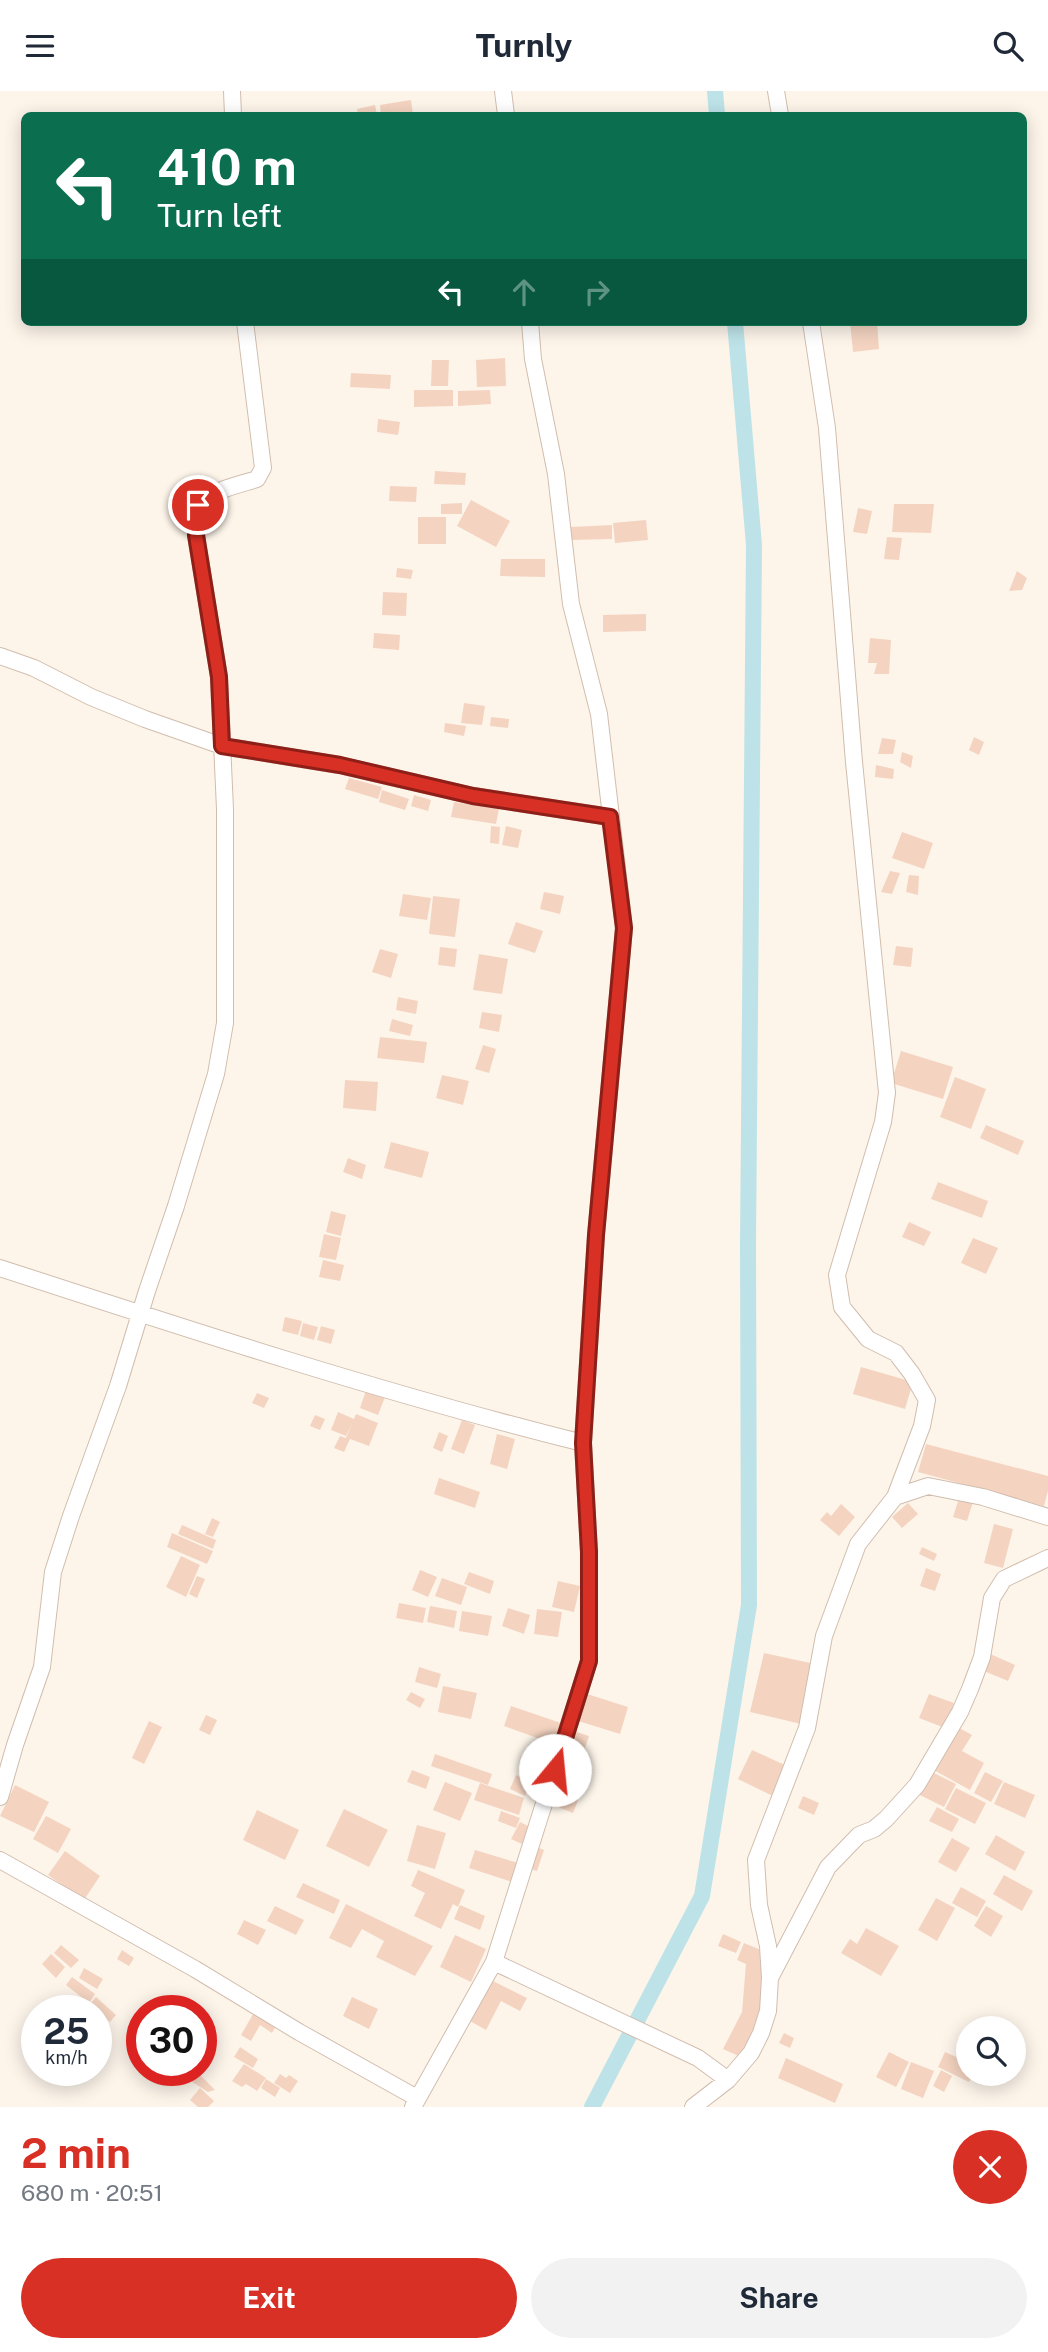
<!DOCTYPE html>
<html lang="en">
<head>
<meta charset="utf-8">
<style>
  :root { --surface:#fff; --page:#f2f2f3; --text:#1f2937; --muted:#747a83; --accent:#d93025 }
  body { margin:0; font-family:"Public Sans",sans-serif; background:var(--page); color:var(--text); height:100vh; display:flex; flex-direction:column; font-size:26px; white-space:nowrap }
  * { box-sizing:border-box; margin:0 }
  p { font-size:23px; color:var(--muted) }
  .icon { flex:none; width:38px; height:38px; fill:none; stroke:currentColor; stroke-width:2; stroke-linecap:round; stroke-linejoin:round }
  .map { position:relative; height:2016px; overflow:hidden }
  .drawer { display:flex; flex-direction:column; background:var(--surface); flex:1 }
  .drawer>* { flex:none }
  .top-card { position:absolute; left:21px; top:21px; width:1006px; height:214px; border-radius:10px; box-shadow:0 4px 18px #0003; background:#0b6e4f; color:#fff; overflow:hidden }
  .buttons { position:absolute; left:956px; top:1925px; display:grid; gap:14px }
  .buttons a { display:grid; place-items:center; width:70px; height:70px; border-radius:50%; background:var(--surface); box-shadow:0 4px 18px #0003; font-size:35px }
  .speed { position:absolute; left:21px; top:1904px; display:flex; gap:14px; font-size:35px; font-weight:700; text-align:center }
  .speed>* { display:grid; place-content:center; width:91px; height:91px; border-radius:50%; background:var(--surface); box-shadow:0 4px 18px #0003; line-height:1 }
  .speed small { font-size:18px; font-weight:400 }
  .speed .limit { border:10px solid #d22; background:#fff; color:#111 }
  .pin { position:absolute; display:grid; place-items:center; width:60px; height:60px; color:#fff; margin:-30px; border:4px solid #fff; border-radius:50%; box-shadow:0 2px 7px #0007 }
  .me { position:absolute; width:77px; margin:-38px; rotate:17deg; stroke-linejoin:round; filter:drop-shadow(0 0 5px #0008) }
  .turn { display:flex; align-items:center; gap:24px; height:147px; padding:0 21px; font-size:32px }
  .turn .icon { width:91px; height:91px; stroke-width:2.5 }
  .turn b { display:block; font-size:49px; line-height:60px }
  .lanes { display:flex; align-items:center; height:66px; padding:0 21px; background:#0003; justify-content:center; gap:35px; direction:ltr }
  .lanes .off { opacity:.35 }
  .round { display:grid; place-items:center; flex:none; width:74px; height:74px; border-radius:37px; background:var(--page) }
  .headline { display:flex; align-items:center; justify-content:space-between; height:119px; padding:0 21px }
  h1 { font-size:42px; font-weight:700; line-height:52px; color:var(--accent) }
  .button { display:flex; gap:14px; margin-top:auto; padding:14px 21px }
  .button a { flex:1; height:80px; border-radius:42px; background:var(--accent); color:#fff; font-size:28px; font-weight:700; line-height:80px; text-align:center }
  .button a+a { background:var(--page); color:var(--text) }
  header { display:flex; justify-content:space-between; align-items:center; height:91px; padding:0 21px; background:var(--surface); font-size:32px; font-weight:700 }
  .map>svg:first-child { display:block }
</style>
</head>
<body>
<header><svg class="icon" aria-label="menu" viewBox="0 0 24 24"><path d="M4 6h16M4 12h16M4 18h16"/></svg>Turnly<svg class="icon" aria-label="search" viewBox="0 0 24 24"><circle cx="10" cy="10" r="6"/><path d="M15 15l6 6"/></svg></header>
<div class="map">
<svg width="1048" height="2016" viewBox="0 0 1048 2016">
  <rect width="100%" height="100%" fill="#fdf5ea"/>
  <g fill="none" stroke-linecap="round" stroke-linejoin="round">
    <path stroke="#bde3e8" stroke-width="16" d="M715,0L717,24
      M592,2016L702,1805L749,1514L748,1151L754,454L735,231"/>
  </g>
  <path fill="#f4d4c1" d="M411,9L413,24H381L380,14Z
    M375,14L377,24H358L357,18Z
    M850,231H877L879,258L853,261Z
    M505,267L506,295L477,296L476,269Z
    M432,269H449L448,295H431Z
    M351,282L391,284L390,298L350,296Z
    M414,299H453V315L414,316Z
    M490,299L491,313L458,315V300Z
    M378,328L400,331L398,344L377,341Z
    M435,380L466,382L465,394L434,393Z
    M390,395L417,396L416,411L389,410Z
    M471,409L510,430L496,456L457,435Z
    M462,412V423H441V413Z
    M894,413H934L931,442L892,441Z
    M858,417L872,420L867,443L853,441Z
    M418,426H446V453H418Z
    M646,429L648,449L615,452L613,432Z
    M612,434V448L571,449L570,436Z
    M887,446L902,447L899,469L884,468Z
    M501,468H545V486L500,485Z
    M397,477L413,479L411,488L396,486Z
    M1017,480L1027,487L1022,499L1009,500Z
    M383,501L407,502L406,525L382,524Z
    M646,523V540L603,541V524Z
    M374,542L400,544L399,559L373,557Z
    M870,547L891,549L889,583H874L877,572H868Z
    M464,612L485,615L482,634L461,632Z
    M491,626L509,628L508,637L490,635Z
    M445,632L466,635L464,645L444,641Z
    M974,646L984,651L979,664L969,659Z
    M882,647L896,649L893,663H878Z
    M902,661L913,665L911,677L900,671Z
    M876,674L894,678L893,688L875,686Z
    M349,687L382,696L378,708L345,698Z
    M382,699L409,708L405,719L379,711Z
    M414,704L431,709L428,720L411,715Z
    M454,711L499,718L496,733L451,726Z
    M491,735L500,736L499,753L490,752Z
    M506,735L522,739L518,757L502,754Z
    M902,741L933,752L924,778L892,767Z
    M890,780L900,782L892,803L881,801Z
    M909,784L919,785L918,804L906,801Z
    M544,801L564,805L560,823L540,818Z
    M403,803L431,807L427,829L399,825Z
    M433,805L460,808L455,846L429,843Z
    M516,831L543,840L535,862L508,853Z
    M896,855L913,857L911,876L893,874Z
    M440,856L457,858L455,876L438,874Z
    M380,858L398,863L391,887L372,881Z
    M479,863L508,868L502,903L473,899Z
    M398,906L418,910L416,923L396,919Z
    M482,921L502,924L499,941L479,937Z
    M392,928L413,934L410,945L389,940Z
    M380,946L427,951L424,972L377,967Z
    M483,954L496,958L489,982L475,978Z
    M901,960L953,976L943,1008L891,992Z
    M442,984L469,990L463,1014L436,1007Z
    M955,986L986,998L971,1038L940,1026Z
    M345,989L378,991L376,1020L343,1017Z
    M986,1034L1024,1050L1018,1064L980,1047Z
    M391,1051L429,1061L422,1087L384,1077Z
    M348,1067L366,1074L362,1088L343,1081Z
    M938,1091L988,1110L982,1127L931,1108Z
    M331,1120L346,1124L341,1145L326,1141Z
    M909,1131L931,1141L924,1155L902,1146Z
    M324,1143L341,1147L336,1169L319,1166Z
    M973,1147L998,1157L986,1183L961,1172Z
    M323,1169L344,1174L340,1190L319,1186Z
    M285,1226L302,1230L298,1244L282,1240Z
    M303,1232L318,1236L314,1249L300,1245Z
    M321,1235L335,1239L331,1253L317,1249Z
    M861,1276L913,1291L905,1318L853,1303Z
    M368,1294L387,1301L378,1324L360,1317Z
    M257,1302L269,1307L264,1317L252,1312Z
    M338,1321L354,1328L356,1323L378,1332L369,1355L350,1348L344,1361L334,1357L340,1345L346,1347L352,1333L346,1345L331,1339Z
    M315,1324L325,1328L320,1339L310,1335Z
    M462,1329L475,1334L464,1363L451,1358Z
    M439,1341L448,1345L442,1361L433,1357Z
    M497,1343L515,1348L507,1378L490,1373Z
    M926,1353L1048,1385V1400L1044,1415L918,1381Z
    M439,1387L480,1401L475,1417L434,1403Z
    M959,1407L973,1411L967,1430L953,1426Z
    M908,1412L918,1423L902,1437L892,1426Z
    M841,1413L855,1426L839,1445L820,1429L827,1421L831,1425Z
    M212,1427L220,1431L213,1446L205,1443Z
    M994,1433L1013,1438L1003,1477L984,1472Z
    M182,1434L216,1449L213,1458L178,1443Z
    M172,1442L213,1460L207,1473L167,1456Z
    M922,1456L937,1463L934,1470L919,1463Z
    M181,1465L200,1474L186,1506L166,1496Z
    M926,1477L941,1483L935,1500L920,1495Z
    M420,1479L437,1486L428,1506L412,1499Z
    M469,1481L494,1490L490,1503L464,1493Z
    M197,1485L205,1488L197,1507L189,1503Z
    M442,1487L467,1496L461,1514L435,1505Z
    M558,1490L580,1495L574,1521L552,1516Z
    M399,1512L426,1517L423,1532L396,1527Z
    M430,1515L457,1520L454,1537L427,1531Z
    M508,1517L530,1524L524,1543L502,1535Z
    M537,1518L562,1521L558,1546L534,1543Z
    M462,1520L492,1525L488,1545L459,1540Z
    M986,1561L1015,1574L1008,1590L979,1578Z
    M764,1562L815,1573L801,1633L750,1621Z
    M419,1576L441,1583L437,1597L415,1591Z
    M443,1595L477,1602L471,1628L438,1621Z
    M411,1601L425,1608L420,1617L406,1609Z
    M584,1602L628,1616L620,1643L575,1629Z
    M929,1603L954,1612L945,1637L919,1627Z
    M511,1615L561,1632L554,1653L504,1635Z
    M206,1624L217,1629L210,1644L199,1639Z
    M149,1630L162,1636L144,1673L132,1667Z
    M954,1634L972,1644L962,1660L984,1672L970,1699L930,1677Z
    M571,1639L589,1645L582,1666L564,1660Z
    M752,1659L787,1675L773,1705L738,1688Z
    M435,1663L492,1683L488,1694L431,1675Z
    M412,1679L430,1686L426,1698L407,1691Z
    M928,1679L956,1693L944,1716L916,1702Z
    M985,1681L1003,1690L991,1711L974,1702Z
    M516,1684L531,1691L525,1705L510,1698Z
    M445,1691L472,1702L460,1730L433,1719Z
    M1004,1691L1035,1704L1025,1727L994,1713Z
    M480,1692L524,1707L519,1724L474,1709Z
    M15,1694L49,1711L34,1741L0,1725Z
    M956,1697L986,1712L975,1733L945,1718Z
    M565,1698L580,1704L573,1722L558,1716Z
    M803,1705L819,1712L814,1724L798,1717Z
    M937,1716L959,1728L952,1741L929,1730Z
    M344,1718L388,1739L369,1776L326,1755Z
    M257,1719L299,1739L285,1769L243,1749Z
    M501,1720L520,1727L516,1737L498,1730Z
    M46,1725L71,1738L58,1762L33,1748Z
    M520,1731L530,1736L522,1753L511,1748Z
    M417,1734L446,1742L435,1778L407,1770Z
    M996,1744L1025,1761L1015,1780L985,1763Z
    M952,1747L970,1757L956,1781L938,1771Z
    M534,1755L544,1759L537,1780L527,1777Z
    M475,1759L518,1772L512,1791L469,1777Z
    M65,1760L100,1785L84,1809L48,1784Z
    M418,1779L465,1799L458,1816L453,1813L441,1838L414,1825L425,1802L411,1795Z
    M1004,1784L1033,1800L1022,1820L993,1803Z
    M303,1792L340,1809L334,1823L296,1806Z
    M961,1796L986,1810L977,1826L952,1812Z
    M936,1807L955,1817L937,1850L918,1839Z
    M346,1813L433,1855L415,1885L376,1866L384,1850L362,1838L351,1857L329,1847Z
    M460,1814L485,1825L480,1839L454,1828Z
    M275,1815L304,1829L296,1844L267,1830Z
    M986,1815L1003,1825L991,1846L974,1835Z
    M244,1829L266,1839L258,1854L237,1843Z
    M866,1837L899,1855L881,1885L841,1862L850,1848L857,1853Z
    M723,1843L741,1851L736,1862L718,1855Z
    M455,1844L486,1858L471,1891L440,1876Z
    M744,1852L766,1861L762,1930L743,1967L723,1958L742,1921L746,1873L737,1869Z
    M61,1854L79,1869L71,1877L54,1862Z
    M122,1859L134,1867L129,1875L117,1868Z
    M51,1863L65,1876L56,1887L42,1873Z
    M84,1877L103,1888L97,1898L79,1887Z
    M72,1886L95,1903L89,1912L66,1894Z
    M491,1889L527,1907L520,1920L501,1910L486,1939L470,1930Z
    M96,1906L116,1924L110,1931L90,1913Z
    M352,1906L378,1918L369,1938L343,1925Z
    M256,1918L276,1935L272,1942L260,1934L251,1950L241,1944Z
    M784,1942L794,1947L790,1957L779,1952Z
    M240,1956L258,1968L253,1977L234,1966Z
    M889,1961L909,1971L896,1996L876,1986Z
    M945,1961L968,1971V1983H973L969,1991L938,1976Z
    M786,1967L843,1993L835,2012L778,1987Z
    M911,1971L934,1980L923,2007L901,1998Z
    M244,1973L266,1987L257,2000L246,1993L242,1996L232,1990Z
    M195,1979L215,1999L208,2001L186,1987Z
    M941,1979L952,1985L944,2001L933,1995Z
    M280,1983L286,1987L289,1984L298,1990L290,2002L274,1992Z
    M266,1988L280,1997L275,2006L261,1997Z
    M200,1997L214,2010L208,2016H198L190,2009Z"/>
  <g fill="none" stroke-linecap="round" stroke-linejoin="round">
    <g stroke="#d1bdae" stroke-width="18">
      <path id="minor" d="M232,0L233,24
        M503,0L506,24
        M776,0L780,24
        M0,565L34,577L91,606L145,628L222,655L339,674L473,705L610,726
        M0,1177C193,1240 386,1303 583,1352
        M895,1406L928,1395L983,1406L1048,1426
        M0,1706L15,1654L42,1576L53,1481L71,1425L118,1295L147,1200L176,1115L216,983L225,932V718L219,586L196,444C196,435 194,425 197,416C203,401 242,393 257,388L263,377L245,231
        M0,1769L195,1878L299,1941L417,2007
        M494,1871L698,1967L728,1989
        M771,1885L828,1776L859,1744L874,1738L886,1728L917,1694L960,1621L970,1598L982,1566L992,1507L1004,1488L1048,1467
        M413,2016L494,1871L589,1570V1461L583,1352L596,1144L624,837L599,623L571,513L556,383L533,268L530,231
        M693,2016L728,1989L751,1962L761,1942L768,1920L770,1887L768,1855L759,1814L756,1769L807,1637L824,1545L858,1453L895,1406L922,1335L927,1309L912,1283L896,1262L868,1248L842,1216L837,1184L883,1031L887,1002L854,671L827,337L811,231"/>
    </g>
    <use href="#minor" stroke="#fff" stroke-width="16"/>
  </g>
  <g fill="none" stroke-linecap="round" stroke-linejoin="round">
    <g stroke="#8d1f18" stroke-width="18">
      <path id="route" d="M198,414L196,444L219,586L222,655L340,674L473,705L610,726L624,837L596,1144L583,1352L589,1461V1570L555,1679"/>
    </g>
    <use href="#route" stroke="#d93025" stroke-width="12"/>
  </g>
</svg>
<div class="buttons">
<a><svg class="icon" aria-label="search" viewBox="0 0 24 24"><circle cx="10" cy="10" r="6"/><path d="M15 15l6 6"/></svg></a>
</div>
<div class="speed"><div>25<small>km/h</small></div><div class="limit">30</div></div>
<div class="pin" style="left:198px;top:414px;background:#d93025"><svg class="icon" aria-label="arrive" viewBox="0 0 24 24"><path d="M6 21V4h12l-3 4 3 4H6"/></svg></div>
<svg class="me" style="left:555px;top:1679px" viewBox="-20 -20 40 40"><circle r="19" fill="#fff"/><path d="M0-13L10 11 0 6-10 11z" fill="#d93025"/></svg>
<div class="top-card">
<div class="turn"><svg class="icon" aria-label="left" viewBox="0 0 24 24"><path d="M17 20v-9H6M10 6l-5 5 5 5"/></svg><div><b>410 m</b>Turn left</div></div>
<div class="lanes"><svg class="icon" aria-label="left" viewBox="0 0 24 24"><path d="M17 20v-9H6M10 6l-5 5 5 5"/></svg><svg class="icon off" aria-label="ahead" viewBox="0 0 24 24"><path d="M12 20V5M6 11l6-6 6 6"/></svg><svg class="icon off" aria-label="right" viewBox="0 0 24 24"><path d="M7 20v-9h11M14 6l5 5-5 5"/></svg></div>
</div>
</div>
<section class="drawer">
<div class="headline"><div><h1>2 min</h1><p>680 m · 20:51</p></div><a class="round" style="background:#d93025;color:#fff"><svg class="icon" aria-label="close" viewBox="0 0 24 24"><path d="M6 6l12 12M18 6L6 18"/></svg></a></div>
<div class="button"><a>Exit</a><a>Share</a></div>
</section>
</body>
</html>
